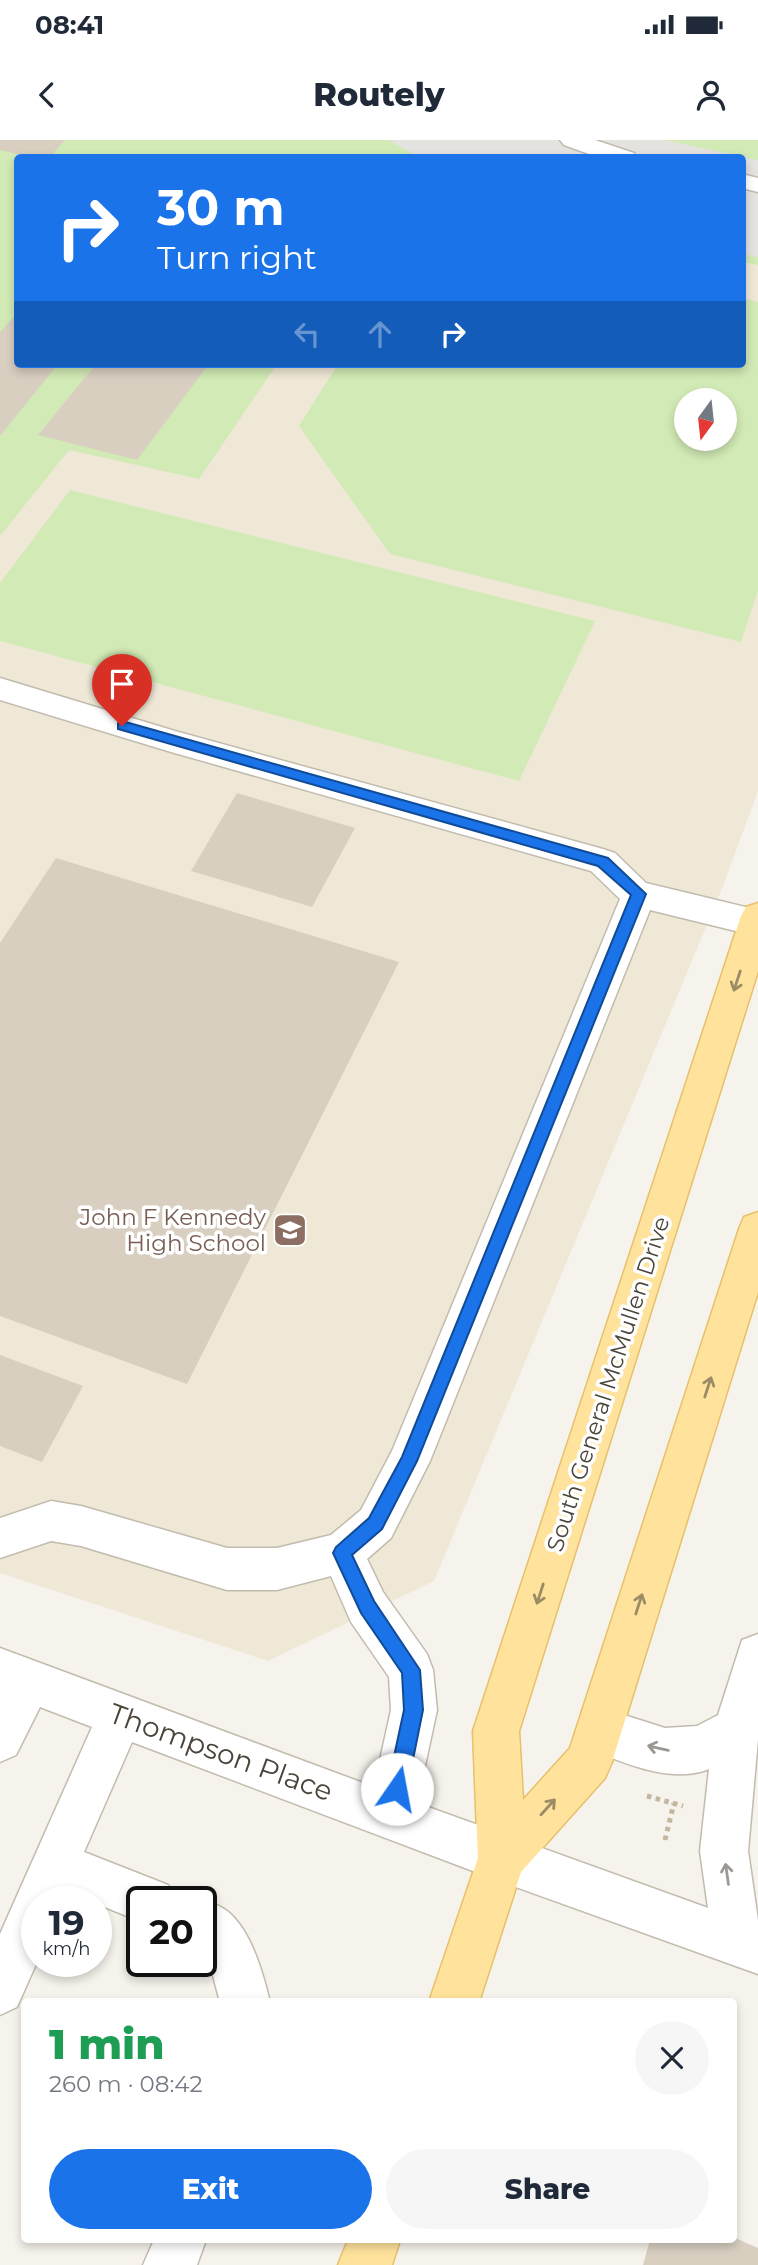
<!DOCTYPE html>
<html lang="en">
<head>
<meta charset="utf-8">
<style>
  :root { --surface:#fff; --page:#f6f6f7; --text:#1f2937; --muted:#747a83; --accent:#1a73e8 }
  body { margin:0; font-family:Montserrat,sans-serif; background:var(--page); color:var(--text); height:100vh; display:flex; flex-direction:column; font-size:26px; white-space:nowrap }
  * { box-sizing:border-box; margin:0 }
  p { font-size:23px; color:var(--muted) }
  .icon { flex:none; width:38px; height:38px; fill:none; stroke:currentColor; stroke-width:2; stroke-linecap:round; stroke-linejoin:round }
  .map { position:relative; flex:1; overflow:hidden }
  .details { position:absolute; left:21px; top:1858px; width:716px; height:245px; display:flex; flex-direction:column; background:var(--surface); border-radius:7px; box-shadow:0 4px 10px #0003 }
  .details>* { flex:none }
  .top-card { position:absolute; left:14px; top:14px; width:732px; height:214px; border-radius:7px; box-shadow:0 4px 10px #0003; background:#1a73e8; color:#fff; overflow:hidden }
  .needle { width:46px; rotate:195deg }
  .tools { position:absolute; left:674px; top:248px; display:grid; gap:14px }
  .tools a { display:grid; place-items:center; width:63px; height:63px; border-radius:50%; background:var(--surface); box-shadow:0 4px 10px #0003; font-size:35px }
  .speed { position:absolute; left:21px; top:1746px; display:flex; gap:14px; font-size:35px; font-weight:700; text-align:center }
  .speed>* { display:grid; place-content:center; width:91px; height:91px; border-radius:50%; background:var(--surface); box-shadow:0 4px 10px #0003; line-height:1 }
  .speed small { font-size:18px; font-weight:400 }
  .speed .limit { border:4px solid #111; border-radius:10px; background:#fff; color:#111 }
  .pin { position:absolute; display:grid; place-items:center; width:60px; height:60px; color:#fff; margin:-72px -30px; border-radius:50% 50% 50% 0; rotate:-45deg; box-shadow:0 0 7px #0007 }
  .pin .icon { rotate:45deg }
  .me { position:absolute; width:77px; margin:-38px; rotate:12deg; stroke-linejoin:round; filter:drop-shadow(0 0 5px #0008) }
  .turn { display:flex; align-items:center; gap:24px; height:147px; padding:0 28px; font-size:32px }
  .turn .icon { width:91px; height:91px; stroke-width:2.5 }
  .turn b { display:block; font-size:49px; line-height:60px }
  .lanes { display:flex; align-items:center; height:66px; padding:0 28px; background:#0003; justify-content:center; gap:35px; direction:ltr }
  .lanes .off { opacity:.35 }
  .round { display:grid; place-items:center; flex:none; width:74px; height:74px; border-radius:37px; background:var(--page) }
  .overview { display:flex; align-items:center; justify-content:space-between; height:119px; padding:0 28px }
  h1 { font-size:42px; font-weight:800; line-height:52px; color:#1e9e55 }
  .action { display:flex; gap:14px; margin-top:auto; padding:14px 28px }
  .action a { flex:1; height:80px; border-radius:42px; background:var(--accent); color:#fff; font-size:28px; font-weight:800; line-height:80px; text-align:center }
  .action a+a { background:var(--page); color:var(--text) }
  .status { display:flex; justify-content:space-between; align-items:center; height:49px; padding:0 35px; background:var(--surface); direction:ltr }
  .status svg { height:19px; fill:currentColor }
  header { display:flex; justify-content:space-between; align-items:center; height:91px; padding:0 28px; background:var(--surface); font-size:32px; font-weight:800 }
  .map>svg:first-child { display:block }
</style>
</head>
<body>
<div class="status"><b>08:41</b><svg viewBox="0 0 49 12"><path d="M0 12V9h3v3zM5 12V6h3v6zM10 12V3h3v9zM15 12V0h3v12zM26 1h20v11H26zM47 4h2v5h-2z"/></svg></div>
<header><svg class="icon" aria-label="back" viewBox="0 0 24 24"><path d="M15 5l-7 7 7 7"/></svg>Routely<svg class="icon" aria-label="person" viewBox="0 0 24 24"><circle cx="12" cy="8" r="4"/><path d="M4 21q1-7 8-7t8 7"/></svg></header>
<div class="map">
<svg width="758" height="2125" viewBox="0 0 758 2125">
  <rect width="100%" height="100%" fill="#f6f3ec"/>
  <path fill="#efe8d6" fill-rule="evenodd" d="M0,0L18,18V224H742V122L758,125V651L723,746L434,1441L268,1521L0,1433ZM686,261H724V299H686Z"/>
  <path fill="#d2eab5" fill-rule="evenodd" d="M0,0H758V125L742,122V18H18V224H277L199,339L69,310L0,396Z
    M742,158L758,162V450L741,502L390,414L299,286L338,224H742ZM686,261H724V299H686Z
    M70,350L595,481L519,641L0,501V443Z"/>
  <path fill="#e5e3e0" d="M389,0H664L758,20V117L742,114V18L418,17Z"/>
  <path fill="#d8cfc1" d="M0,0H65L49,18H34L0,10Z
    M18,172V224H58L0,296V192Z
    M96,224H209L137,320L38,295Z
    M237,653L355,688L312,767L191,731Z
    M56,718L399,822L187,1244L0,1176V803Z
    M0,1215L83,1246L42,1322L0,1306Z
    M733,2097L758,2108V2125H643L650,2100H733Z"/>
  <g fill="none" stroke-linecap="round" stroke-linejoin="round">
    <g stroke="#c2bbae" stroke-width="3">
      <path id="minor" d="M560,0H595L634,13L637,18H600L564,5Z
        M742,34L758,38V52L742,48Z
        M0,538L175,591L603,709L615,713L646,743L758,770L756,796L650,770L430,1321L391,1398L367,1419L383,1452L427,1514L433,1530L437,1570L417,1663L708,1768L700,1711L709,1629C670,1645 619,1621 583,1606L576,1590L583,1574L599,1567L665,1588L697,1586L718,1575L742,1500L758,1494V1599L748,1711L758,1780V1834L502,1742L132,1602L84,1712L168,1745L175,1762H142V1782L67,1752L62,1762H37V1822L17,1867L0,1875V1794L92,1587L40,1567L16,1615L0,1622V1508L374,1647L391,1570L389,1537L351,1482L331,1436L277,1450H227L81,1406L51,1401L0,1418V1378L51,1361L81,1366L227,1408H277L331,1395L361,1370L392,1311L620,759L591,731L171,612L0,560Z
        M201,1759C209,1762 219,1765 227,1771C251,1790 263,1833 270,1862H220L212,1832L201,1815V1762H193Z
        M154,2100H206L197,2125H143Z"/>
    </g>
    <g stroke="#e6c16a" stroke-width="3">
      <path id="major" d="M758,763V831L519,1591L523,1660L570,1608L739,1089L744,1077L758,1072V1152L612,1622L605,1638L521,1732L479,1862H429L478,1718L473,1591L741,776L746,767Z
        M348,2100H400L392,2125H338Z"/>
    </g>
    <path stroke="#c4b79f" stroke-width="5" stroke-dasharray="4.5 4.5" stroke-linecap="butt" d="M647,1656L683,1666
      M665,1700L674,1663"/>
    <use href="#minor" fill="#fff" fill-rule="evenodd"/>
    <use href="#major" fill="#ffe39c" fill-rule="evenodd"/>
  </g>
  <defs><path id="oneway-shaft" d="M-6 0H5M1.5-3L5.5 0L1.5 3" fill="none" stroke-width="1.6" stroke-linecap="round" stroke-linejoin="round" transform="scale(1.75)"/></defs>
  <g stroke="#9c8c66">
    <use href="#oneway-shaft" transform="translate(737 841) rotate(108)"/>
    <use href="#oneway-shaft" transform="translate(708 1247) rotate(-72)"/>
    <use href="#oneway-shaft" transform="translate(540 1454) rotate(108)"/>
    <use href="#oneway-shaft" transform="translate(639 1464) rotate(-72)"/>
    <use href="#oneway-shaft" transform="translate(548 1667) rotate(-48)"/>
  </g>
  <g stroke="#9c9892">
    <use href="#oneway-shaft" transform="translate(658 1608) rotate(-167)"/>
    <use href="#oneway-shaft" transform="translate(727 1734) rotate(-98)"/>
  </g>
  <path fill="#1a73e8" stroke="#114b97" stroke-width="2" d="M122,581L608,718L646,754L417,1321L382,1389L352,1415L374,1461L420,1530L423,1570L407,1649L404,1656L397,1658L390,1656L387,1649L404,1570L402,1533L361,1473L333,1413L336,1407L369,1378L402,1317L631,755L598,726L118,589V583Z"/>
  <defs>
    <g id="school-square" transform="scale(1.75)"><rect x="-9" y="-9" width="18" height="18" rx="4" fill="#8d6e63" stroke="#fff"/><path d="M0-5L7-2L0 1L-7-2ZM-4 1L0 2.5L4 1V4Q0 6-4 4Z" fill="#fff"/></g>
  </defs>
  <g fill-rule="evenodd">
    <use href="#school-square" x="290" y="1090"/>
  </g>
  <g text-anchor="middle" stroke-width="7" stroke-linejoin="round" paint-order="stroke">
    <g font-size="23" fill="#785e54" stroke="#fff" text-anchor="end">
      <text x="266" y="1085">John F Kennedy<tspan x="266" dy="26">High School</tspan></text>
    </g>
    <g font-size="23" fill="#4b4439" stroke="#fff">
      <text transform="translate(608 1244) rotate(-72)" y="8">South General McMullen Drive</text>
    </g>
    <g font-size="28" fill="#4b4439" stroke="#fff">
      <text transform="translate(221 1612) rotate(20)" y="10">Thompson Place</text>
    </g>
  </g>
</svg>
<div class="tools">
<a><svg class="needle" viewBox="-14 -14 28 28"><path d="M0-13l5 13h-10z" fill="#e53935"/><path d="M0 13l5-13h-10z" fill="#747a83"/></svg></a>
</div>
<div class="speed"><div>19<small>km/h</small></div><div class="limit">20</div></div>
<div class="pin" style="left:122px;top:586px;background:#d93025"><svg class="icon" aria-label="arrive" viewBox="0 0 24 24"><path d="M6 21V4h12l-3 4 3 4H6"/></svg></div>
<svg class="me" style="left:397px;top:1649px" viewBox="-20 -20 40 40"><circle r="19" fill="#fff"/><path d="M0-13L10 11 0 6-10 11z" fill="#1a73e8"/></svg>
<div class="top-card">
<div class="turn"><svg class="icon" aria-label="right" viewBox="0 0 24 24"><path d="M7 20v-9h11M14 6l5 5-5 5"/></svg><div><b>30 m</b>Turn right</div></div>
<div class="lanes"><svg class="icon off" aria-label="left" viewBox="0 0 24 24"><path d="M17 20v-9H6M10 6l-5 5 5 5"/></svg><svg class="icon off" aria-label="ahead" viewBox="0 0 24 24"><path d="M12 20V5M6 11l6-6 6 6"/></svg><svg class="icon" aria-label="right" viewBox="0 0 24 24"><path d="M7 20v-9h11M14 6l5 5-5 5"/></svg></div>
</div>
<section class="details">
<div class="overview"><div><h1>1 min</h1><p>260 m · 08:42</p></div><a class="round"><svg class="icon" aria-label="close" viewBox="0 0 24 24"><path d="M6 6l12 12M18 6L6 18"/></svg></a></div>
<div class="action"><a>Exit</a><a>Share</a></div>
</section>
</div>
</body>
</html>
